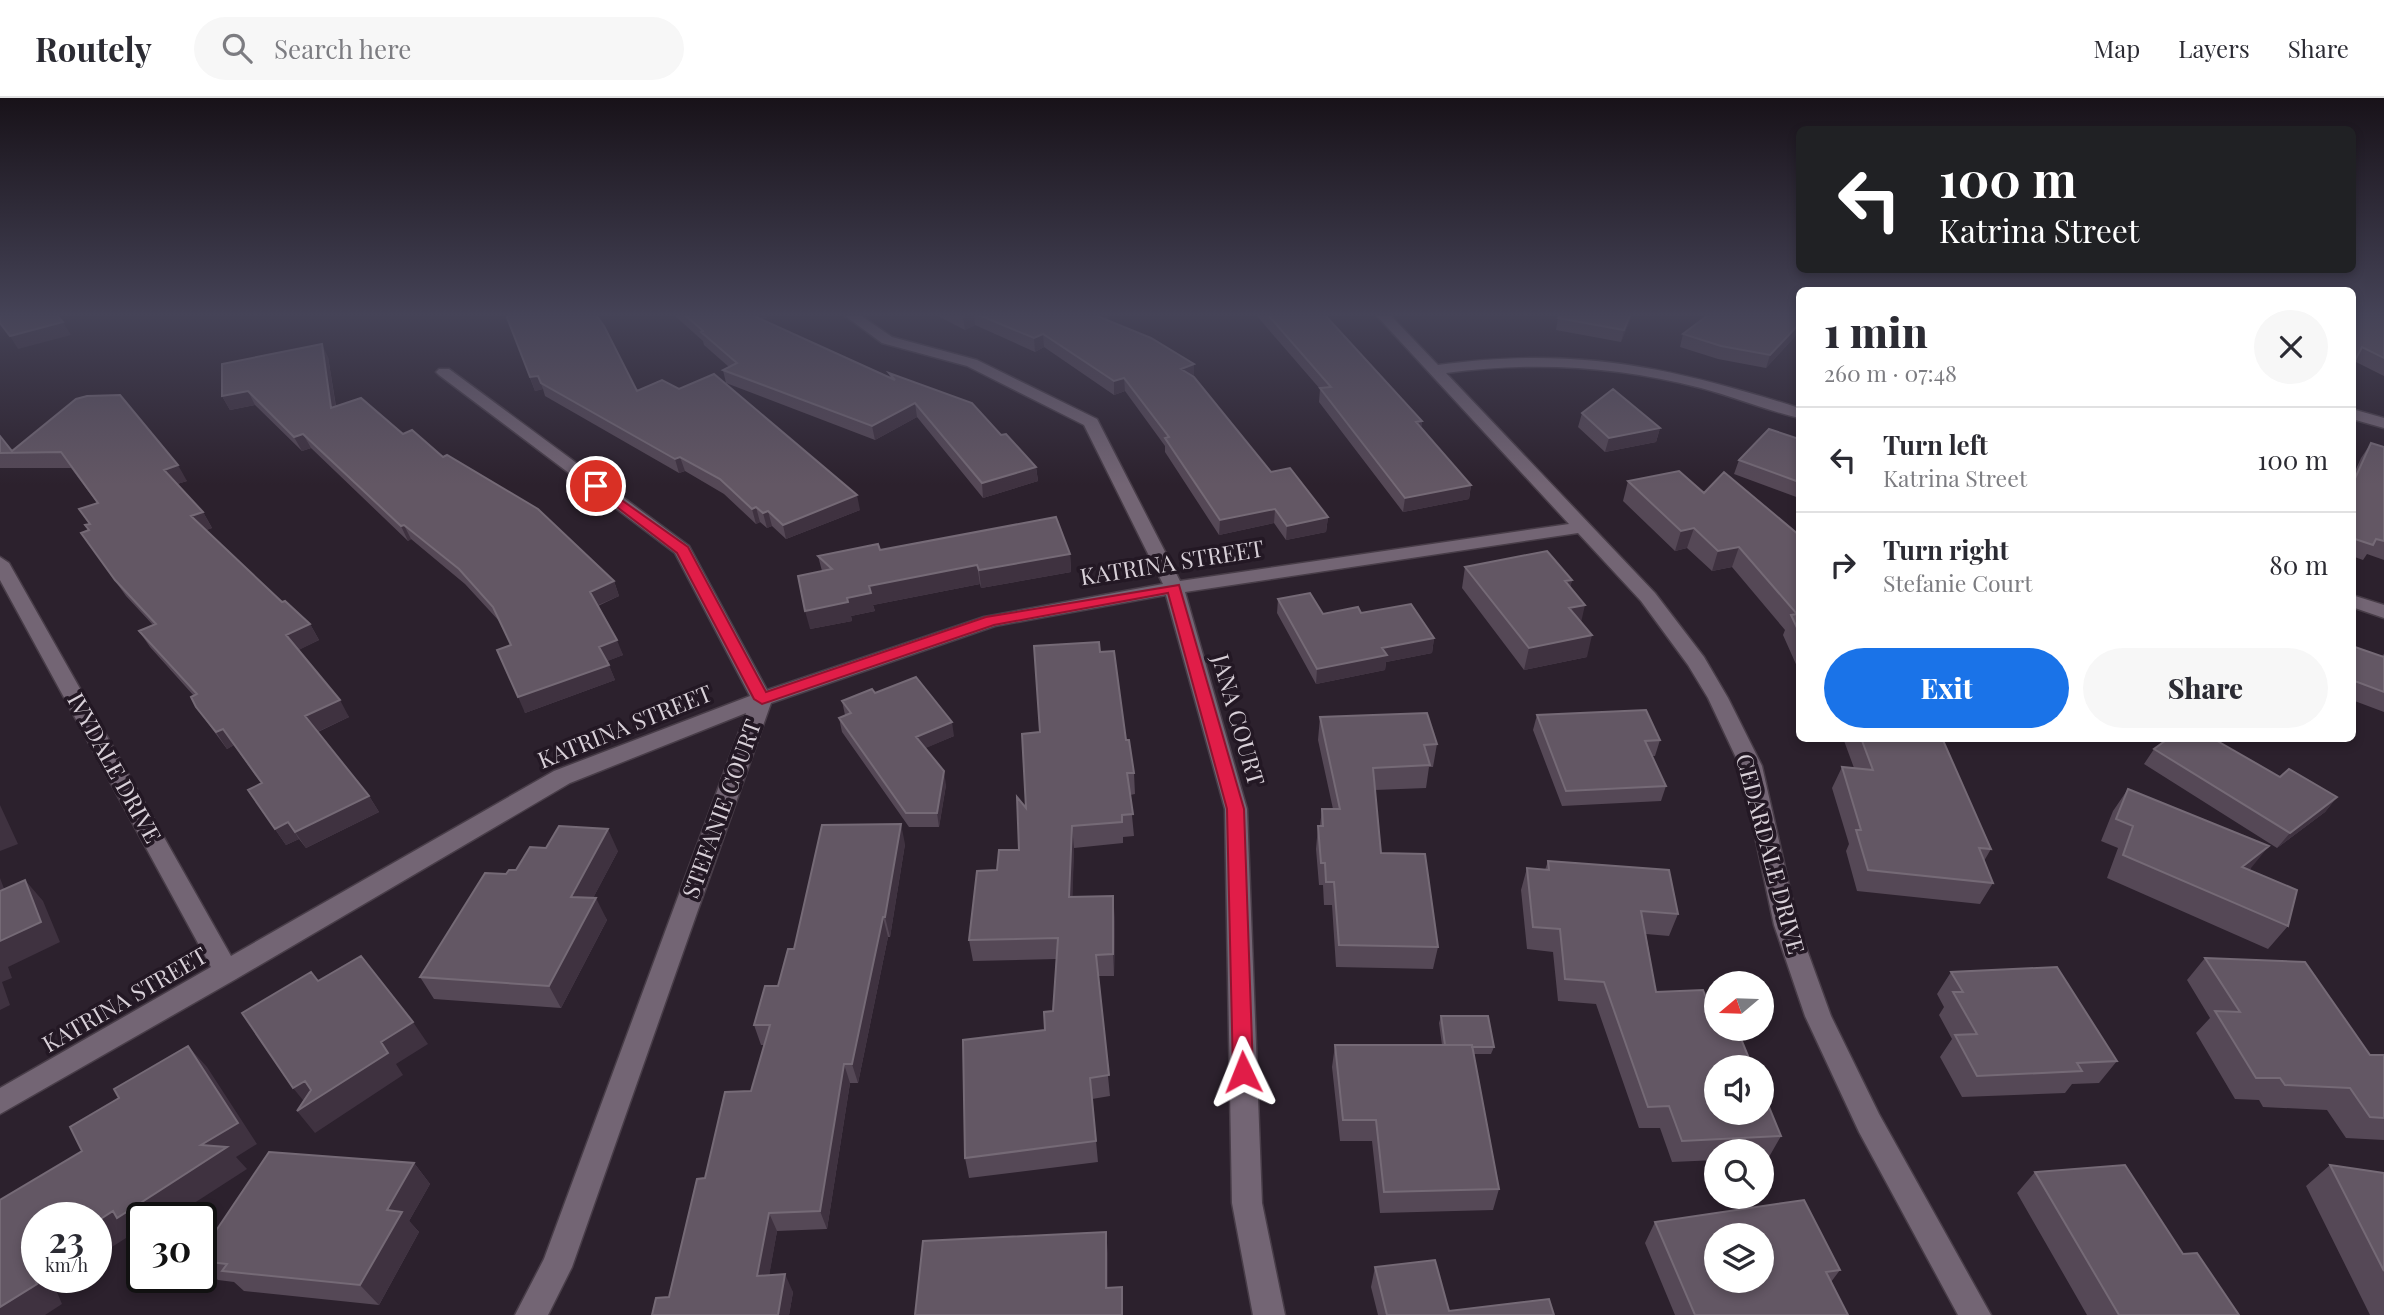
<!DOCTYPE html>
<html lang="en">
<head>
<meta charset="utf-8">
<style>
  :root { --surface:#fff; --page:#f7f7f7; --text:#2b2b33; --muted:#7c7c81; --line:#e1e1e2; --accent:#1a73e8 }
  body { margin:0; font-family:"Playfair Display",serif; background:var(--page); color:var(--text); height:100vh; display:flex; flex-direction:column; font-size:26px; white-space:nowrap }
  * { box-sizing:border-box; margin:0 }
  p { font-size:23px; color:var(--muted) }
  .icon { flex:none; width:38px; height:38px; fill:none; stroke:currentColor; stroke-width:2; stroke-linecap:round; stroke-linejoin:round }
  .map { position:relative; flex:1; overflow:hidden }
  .sheet { position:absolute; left:1796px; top:189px; width:560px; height:455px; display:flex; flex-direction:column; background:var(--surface); border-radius:10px; box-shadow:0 4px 10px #0003 }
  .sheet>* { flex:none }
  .top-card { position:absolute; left:1796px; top:28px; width:560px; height:147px; border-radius:10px; box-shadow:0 4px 10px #0003; background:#202124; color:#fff; overflow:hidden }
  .needle { width:46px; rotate:251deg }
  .fabs { position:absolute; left:1704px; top:873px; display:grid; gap:14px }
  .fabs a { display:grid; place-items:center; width:70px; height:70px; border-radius:50%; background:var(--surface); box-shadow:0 4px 10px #0003; font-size:35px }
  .speed { position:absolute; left:21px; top:1104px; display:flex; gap:14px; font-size:35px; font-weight:700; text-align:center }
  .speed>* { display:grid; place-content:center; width:91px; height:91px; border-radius:50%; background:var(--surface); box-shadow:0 4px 10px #0003; line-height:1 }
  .speed small { font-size:18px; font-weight:400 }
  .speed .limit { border:4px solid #111; border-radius:10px; background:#fff; color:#111 }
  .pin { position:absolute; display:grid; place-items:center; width:60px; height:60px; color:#fff; margin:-30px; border:4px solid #fff; border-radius:50%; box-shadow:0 2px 7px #0007 }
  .me { position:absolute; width:77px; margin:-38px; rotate:358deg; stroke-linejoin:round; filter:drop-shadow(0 0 5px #0008) }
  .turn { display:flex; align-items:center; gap:24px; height:147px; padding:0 28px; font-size:32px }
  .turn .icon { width:91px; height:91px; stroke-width:2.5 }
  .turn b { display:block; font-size:49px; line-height:60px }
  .round { display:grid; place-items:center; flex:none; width:74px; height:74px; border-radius:37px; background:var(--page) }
  .head { display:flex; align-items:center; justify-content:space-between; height:119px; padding:0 28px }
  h1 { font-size:42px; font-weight:800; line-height:52px }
  .cta { display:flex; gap:14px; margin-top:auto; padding:14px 28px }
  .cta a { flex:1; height:80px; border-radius:42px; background:var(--accent); color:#fff; font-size:28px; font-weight:800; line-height:80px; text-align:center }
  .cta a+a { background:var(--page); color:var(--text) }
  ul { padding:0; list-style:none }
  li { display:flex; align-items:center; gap:21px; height:105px; padding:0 28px; border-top:2px solid var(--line) }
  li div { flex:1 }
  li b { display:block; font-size:26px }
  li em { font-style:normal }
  header { display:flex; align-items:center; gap:42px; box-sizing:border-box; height:98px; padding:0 35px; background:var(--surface); border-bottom:2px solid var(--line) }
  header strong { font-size:33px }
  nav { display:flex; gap:38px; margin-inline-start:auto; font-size:24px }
  .search { width:490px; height:63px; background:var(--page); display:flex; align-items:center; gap:18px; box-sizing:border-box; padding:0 24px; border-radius:38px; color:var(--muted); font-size:26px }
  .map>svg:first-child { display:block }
</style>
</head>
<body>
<header>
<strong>Routely</strong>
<div class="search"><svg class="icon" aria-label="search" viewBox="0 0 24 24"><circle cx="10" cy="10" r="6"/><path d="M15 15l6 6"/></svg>Search here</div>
<nav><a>Map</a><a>Layers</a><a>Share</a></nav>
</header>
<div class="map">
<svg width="2384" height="1217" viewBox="0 0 2384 1217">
  <rect width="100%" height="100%" fill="#2c212d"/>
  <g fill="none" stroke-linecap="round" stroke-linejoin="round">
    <g stroke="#483d48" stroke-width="3">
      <path id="minor" d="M844,217H860L892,239L977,262L1097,321L1180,483L1569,426L1376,217H1390L1438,267C1574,248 1671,269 1799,310V320C1766,312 1734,299 1701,290C1616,268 1533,263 1446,275L1655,495L1704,559L1728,600L1762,668L1798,827L1831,918L1879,1016L1991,1217H1958L1859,1034L1805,918L1774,827L1740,668L1708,600L1688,567L1641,503L1578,435L1185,494L1247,711L1262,1105L1285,1217H1253L1232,1105L1225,711L1166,497L995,528L771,605L572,1169L548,1217H515L544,1161L746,615L570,685L236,881L0,1016V990L211,869L0,482V459L9,465L231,858L554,673L750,598L675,455L439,277L436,274L439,271H449L689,448L767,592L984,519L1163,486L1084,327L967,268L882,245Z
        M2352,311L2384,320V330L2352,321Z
        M2352,497L2384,507V520L2352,509Z"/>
    </g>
    <use href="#minor" fill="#736574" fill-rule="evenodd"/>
  </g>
  <path fill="#554856" d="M506,217L637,293L860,412L786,441L772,428L767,430L760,424L756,426L724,396L685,373L679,375L545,298L543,291L535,293Z
    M674,217H770V218L761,221L890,279L889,275L1001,337L1036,369L1038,383L983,400L917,319L875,342L726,285L723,272L729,269L704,247L703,243Z
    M936,217H1108V223L1194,279L1271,374L1328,419L1326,434L1286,442L1274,425L1219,437L1165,354V348L1125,293L1114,297L1044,249L1035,254L975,227L965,232Z
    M1256,217H1325L1422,323L1421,330L1471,387L1469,401L1403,414L1319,304L1320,291Z
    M1632,217L1621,244L1556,232L1558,220Z
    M1799,217V234L1766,270L1718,261L1680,249L1683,236Z
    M2352,217H2384V278L2354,263Z
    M328,259L336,308L403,336L443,359L614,483L619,498L598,508L623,557L607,563L615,582L525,615L511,547L500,524L465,486L411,441L408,443L311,350L302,353L255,307L230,312L222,298Z
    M76,301L187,383L177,386L203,414L212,430L206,432L282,504L310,526L319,542L298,552L349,619L318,634L369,698L379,714L306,750L299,741L286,747L248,692L261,685L234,647L227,651L196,609L194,598L150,549L139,533L153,527L126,498L81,435L88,432L85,427L89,426L79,411L97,405L71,370H0V338L12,353Z
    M1582,315L1660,330L1656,344L1605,354L1578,329Z
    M1799,341V400L1734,376L1739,362Z
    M2371,345L2384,349V462L2367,456L2363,462L2352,458V380L2361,360Z
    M1628,383L1704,395L1799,437V573L1783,537L1785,532L1732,469L1712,473L1687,450L1675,453L1623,403Z
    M880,452L1070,456L1071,474L981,490L980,486L873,507L875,513L851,518L852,523L810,531L822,473L818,458Z
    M1465,469L1572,482L1570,489L1581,524L1587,559L1524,572L1462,490Z
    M1278,501L1323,516L1361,515L1434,540L1432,555L1386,564L1385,572L1316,586L1277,515Z
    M2352,548L2382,558L2384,556V614L2352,602Z
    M1100,554L1126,642L1134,675L1135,696L1130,697L1134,738L1123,739V745L1074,750L1072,799L1115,820L1114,878H1098L1110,998L1092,1001L1098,1064L969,1080L965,1060L1045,932L1053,913L1056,861L973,863L969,842L997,772L1019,752L1026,710L1040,634Z
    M875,595L954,638L925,650L946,687L939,729H909L842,634L839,620L845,617L842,603Z
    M1537,617L1660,642L1655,658H1652L1666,688L1661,703L1562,708L1533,632Z
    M1320,619L1437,646L1433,669H1429L1426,690L1375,692L1381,755L1438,849L1433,871L1336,869L1332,807H1324L1323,787H1319L1316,751L1318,728H1320L1322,711H1333L1318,642Z
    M1843,640H1942L1991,751L1984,763L1993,785L1980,806L1857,793L1846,753L1849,746L1832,690L1842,669L1854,670Z
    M2154,651L2280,679L2337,699L2325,714L2277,750L2144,666Z
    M2128,691L2251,770L2249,772L2288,828L2268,851L2107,780L2118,750L2101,743L2113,713Z
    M905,746L890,839H888L858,985H850L827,1131L777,1133L769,1177L793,1194L789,1217H652L669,1199L705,1080L751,993L764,947H761L754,927L778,888L794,851Z
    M618,753L593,800L607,822L561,910L434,901L420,879L506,776L516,772Z
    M1548,763L1678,816L1669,838L1646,836L1656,894L1781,1038L1769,1059H1762V1054H1717V1062L1672,1064L1660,1030H1639L1596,906L1558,903L1553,854L1527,851L1521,792L1527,770L1545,772Z
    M2205,860L2370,957H2384V1042L2346,1040L2327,1012L2263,1009L2259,1002L2235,1001L2196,935L2210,920L2187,882Z
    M1951,874L2117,963L2099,985L2072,986L2065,995L1962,999L1940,959L1952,941L1939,917L1944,909L1937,896Z
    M1441,918L1494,949L1491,956H1474L1499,1091L1493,1112L1380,1115L1372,1043H1340L1332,969L1335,947H1442L1439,925Z
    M414,1065L430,1086L409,1123L419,1134L379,1207L244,1193L234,1184L218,1182L201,1166V1155Z
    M2330,1067L2384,1075V1217H2370L2306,1088Z
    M2035,1074L2183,1156L2239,1217H2087L2017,1095Z
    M1655,1124L1840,1172L1831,1184L1848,1217H1675L1645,1145Z
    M1375,1169L1449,1213L1554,1217H1378L1371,1189Z"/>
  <path fill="#3f3240" d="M743,217H770V218L745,225Z
    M968,217H974L975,227L965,232L963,219Z
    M1101,217H1108V227L1097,218Z
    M1630,217H1632L1621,244L1624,232Z
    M63,224L71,237L18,251L10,238Z
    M1799,226V234L1766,270L1770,257Z
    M1043,236L1044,249L1035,254L1034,240Z
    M322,246L328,259L338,323L331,310Z
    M1194,266V280L1181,271Z
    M538,278L543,291L535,293L530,279Z
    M1124,280L1125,293L1114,297V283Z
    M248,293L255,307L230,312L222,298Z
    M915,305L917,319L875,342L872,328Z
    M1422,323L1420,337L1416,324Z
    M1660,330L1656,344L1605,354L1609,340Z
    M303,336L311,350L302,353L294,339Z
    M680,359L685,373L679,375L675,361Z
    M178,367L187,383L174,387L164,372Z
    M1036,369L1038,383L983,400L982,385Z
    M1471,387L1469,401L1403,414L1405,400Z
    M857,397L860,412L786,441L783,427Z
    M756,409L760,424L756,426L752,411Z
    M1275,411L1274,425L1219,437L1220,422Z
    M768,413L772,428L767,430L763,415Z
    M203,414L212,430L201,434L191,418Z
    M1328,419L1326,434L1286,442L1287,428Z
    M404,427L411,441L408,443L401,428Z
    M1694,430L1687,450L1675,453L1681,433Z
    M1739,449L1732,469L1712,473L1718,453Z
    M1070,456L1071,474L981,490L979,472Z
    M977,467L980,486L873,507L875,513L851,518L852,523L810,531L805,513L847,500L869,488Z
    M1572,482L1567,503L1565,483Z
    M614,483L619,498L596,508L590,494Z
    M1585,507L1580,529L1569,510Z
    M310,526L319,542L295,554L286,537Z
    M1592,537L1587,559L1524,572L1529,550Z
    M1434,540L1432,555L1386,564L1385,572L1316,586L1317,571L1382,550Z
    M617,542L623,557L605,564L599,549Z
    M609,567L615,582L525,615L518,599Z
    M340,602L349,619L315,635L305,618Z
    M952,624L954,638L919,653L916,639Z
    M223,631L234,647L227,651L216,634Z
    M944,673L946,687L939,729L937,715Z
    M369,698L379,714L306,750L295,734Z
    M2337,699L2325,714L2277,750L2290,735Z
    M0,707L18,746L0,753Z
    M288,724L299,741L286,747L275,731Z
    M901,726L905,746L890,839L885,819Z
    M1072,728L1074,750L1072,821L1069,799Z
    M608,731L618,753L582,821L571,799Z
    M2269,748L2251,770L2224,791L2242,769Z
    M0,780L14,817L0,802Z
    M25,782L43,803L60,844L8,869L12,880L2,884L10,907L0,912V843Z
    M1113,798L1115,820L1114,878L1113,856Z
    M596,800L607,822L561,910L549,888Z
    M883,819L888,839L858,985L852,966Z
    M413,924L428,946L396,966L403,977L315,1035L297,1013L307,1007L293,990L305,983L381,944Z
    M188,948L207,969L257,1046L236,1059L247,1071L171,1120H142V1139L140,1140L134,1135L96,1159V1124L201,1047Z
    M844,966L850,985L827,1131L820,1113Z
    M414,1065L430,1086L409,1123L419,1134L379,1207L360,1187L387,1112Z
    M769,1115L777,1133L766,1196L757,1178Z
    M1106,1134L1108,1155V1210L1106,1190Z
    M37,1162V1180H66L54,1187L62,1206L45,1217H0V1209L29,1167Z
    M785,1176L793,1194L789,1217H778Z"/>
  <path fill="#635764" stroke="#756a76" stroke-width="2" fill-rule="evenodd" d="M0,217H57L63,224L10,238L0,225Z
    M506,217H596L604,228L637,293L662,282L679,291L714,276L857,397L783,427L768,413L763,415L756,409L752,411L720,381L680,359L675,361L541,285L538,278L530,279Z
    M685,217H752L895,282L889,275L972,305L1001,337L1006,336L1036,369L982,385L915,305L872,328L723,272L737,265L701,234L703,233Z
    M979,217H1101L1097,218L1151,240L1194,266L1181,271L1194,279L1271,374L1290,370L1328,419L1287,428L1275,411L1220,422L1165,340L1169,339L1124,280L1114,283L1043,236L1034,240Z
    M1268,217H1325L1422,323L1416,324L1471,387L1405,400L1320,290L1331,289Z
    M1560,217H1630L1624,232L1558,220Z
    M1708,217H1799V226L1770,257L1721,248L1683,236Z
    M2352,217H2384V260L2362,249L2352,268Z
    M322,246L331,310L361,300L403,336L412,332L443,359L447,357L538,411L614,483L590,494L617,542L599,549L609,567L518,599L497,552L511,547L493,509L459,471L404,427L401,428L303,336L294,339L248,293L222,298V266Z
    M1613,291L1660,330L1609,340L1582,315Z
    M120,297L178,367L164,372L203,414L191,418L282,504L285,503L310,526L286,537L340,602L305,618L369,698L295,734L288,724L275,731L248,692L262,685L223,631L216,634L196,609L191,599L197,596L139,533L156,526L115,482L81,435L89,432L85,427L90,426L79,411L98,405L61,354L0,355V338L12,353L76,301L87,298Z
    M1769,331L1799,341V384L1739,362Z
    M2371,345L2384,349V443L2376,441L2373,447L2352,440V387Z
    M1679,373L1704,395L1724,374L1799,437V534L1791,517L1797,516L1739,449L1718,453L1694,430L1681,433L1628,383Z
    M1056,419L1070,456L979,472L977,467L869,488L871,495L847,500L848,504L805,513L798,478L832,471L818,458L878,446L880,452Z
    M1547,453L1572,482L1565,483L1585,507L1569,510L1592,537L1529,550L1465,469Z
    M1310,495L1323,516L1358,509L1361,515L1411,506L1434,540L1382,550L1387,557L1317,571L1278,501Z
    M1099,544L1100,554L1114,553L1126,642H1129L1134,675H1127L1133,716L1122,717V724L1072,728L1069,799L1113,798V856L1096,857L1109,977L1090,980L1096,1043L965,1060L963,942L1045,932L1044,914L1053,913L1058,840L969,842L977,773L997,772L999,752H1019L1017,699L1026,710L1022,636L1040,634L1034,548Z
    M2352,548L2384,559V594L2352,582Z
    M916,579L952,624L916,639L944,673L937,715H906L839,620L851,615L842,603L872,591L875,595Z
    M1646,612L1660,642L1645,643L1666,688L1566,693L1537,617Z
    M1427,615L1437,646L1424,647L1430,667L1373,670L1381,755L1425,756L1438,849L1339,847L1334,784H1326L1325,765H1321L1318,728H1323L1322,711H1340L1320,619Z
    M1861,640H1942L1991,751L1979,750L1993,785L1868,772L1856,732H1861L1842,669L1873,672Z
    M2169,640H2212L2280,679L2289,671L2337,699L2290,735L2154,651Z
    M2128,691L2269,748L2242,769L2297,792L2288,828L2123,757L2133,728L2116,721Z
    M901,726L885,819H883L852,966H844L820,1113L769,1115L757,1178L785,1176L778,1217H652L656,1200L669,1199L697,1081L705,1080L725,994L751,993L770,927H754L765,888H778L788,851H794L822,727Z
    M559,728L608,731L571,799L596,800L549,888L420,879L485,775L506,776L509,772H516L530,749L546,750Z
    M1548,763L1669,772L1678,816L1641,813L1656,894L1703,892L1707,902L1717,901V931H1737L1753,970H1717V1015H1762V992L1781,1038L1682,1043L1669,1008L1648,1009L1604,884L1565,881L1560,831L1533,829L1527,770L1549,772Z
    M25,782L41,824L0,843V793Z
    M361,858L413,924L381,944L388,955L297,1013L311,992L305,983L293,990L242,915L311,874L318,883Z
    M2205,860L2305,864L2370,957H2384V1020L2370,1019L2350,990L2285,987L2280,980H2256L2215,913L2240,914Z
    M2057,869L2117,963L2077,965L2082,973L1977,978L1955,937L1977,936L1953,894H1963L1951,874Z
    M1441,918H1488L1494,949H1472V947H1445Z
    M1335,947H1472L1499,1091L1384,1094L1376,1022H1343Z
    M188,948L238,1025L201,1047L227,1049L117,1120L113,1113L96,1124V1120H37V1162L29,1167L37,1186L0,1209V1102L82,1053L70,1029L119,1000L114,991Z
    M269,1054L414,1065L387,1112L402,1114L360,1187L222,1173L227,1166L201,1163V1155Z
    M2125,1067L2183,1156L2197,1155L2239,1217H2119L2035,1074Z
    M2330,1067L2384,1075V1173Z
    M1804,1102L1840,1172L1826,1174L1848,1217H1695L1655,1124ZM1717,1138H1762V1183H1717Z
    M1106,1134V1190L1122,1189V1217H915L923,1143Z
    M1435,1162L1449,1213L1549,1201L1554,1217H1387L1375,1169Z"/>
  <linearGradient id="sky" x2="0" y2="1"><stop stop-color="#181219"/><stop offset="0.56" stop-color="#454357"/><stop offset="1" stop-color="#454357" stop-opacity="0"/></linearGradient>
  <rect width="2384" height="387" fill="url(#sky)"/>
  <path fill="#e11d48" stroke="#92132f" stroke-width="2" d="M596,384L688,449L766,594L986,519L1179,487L1244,711L1253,974L1250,980L1243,983L1236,980L1233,974L1227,711L1168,495L994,527L762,606L754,601L677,455L592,390L590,388Z"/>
  <g text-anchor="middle" stroke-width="7" stroke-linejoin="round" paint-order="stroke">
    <g font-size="23" fill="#d8d0d8" stroke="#231824">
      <text transform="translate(1172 465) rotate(-9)" y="8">KATRINA STREET</text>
      <text transform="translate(1238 622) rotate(74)" y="8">JANA COURT</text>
      <text transform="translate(625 629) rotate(-22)" y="8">KATRINA STREET</text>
      <text transform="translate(114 670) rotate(61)" y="8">IVYDALE DRIVE</text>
      <text transform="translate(722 711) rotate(-70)" y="8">STEFANIE COURT</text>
      <text transform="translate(1770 756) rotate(75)" y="8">CEDARDALE DRIVE</text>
      <text transform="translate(125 902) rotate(-30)" y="8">KATRINA STREET</text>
    </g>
  </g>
</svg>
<div class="fabs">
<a><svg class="needle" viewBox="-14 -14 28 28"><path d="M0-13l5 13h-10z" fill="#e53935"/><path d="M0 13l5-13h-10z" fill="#7c7c81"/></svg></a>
<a><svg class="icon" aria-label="sound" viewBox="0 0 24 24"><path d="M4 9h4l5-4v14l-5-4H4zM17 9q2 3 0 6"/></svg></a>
<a><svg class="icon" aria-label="search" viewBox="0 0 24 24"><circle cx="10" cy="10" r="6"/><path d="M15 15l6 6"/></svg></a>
<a><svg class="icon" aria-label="layers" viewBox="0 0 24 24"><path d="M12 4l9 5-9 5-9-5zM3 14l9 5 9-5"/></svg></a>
</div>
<div class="speed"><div>23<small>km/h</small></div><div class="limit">30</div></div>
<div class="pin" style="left:596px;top:388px;background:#d93025"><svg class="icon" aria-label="arrive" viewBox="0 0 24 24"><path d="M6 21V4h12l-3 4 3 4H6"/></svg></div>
<svg class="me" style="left:1243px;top:974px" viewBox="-20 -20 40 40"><path d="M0-17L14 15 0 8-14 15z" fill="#e11d48" stroke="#fff" stroke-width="4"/></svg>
<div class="top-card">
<div class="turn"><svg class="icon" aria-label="left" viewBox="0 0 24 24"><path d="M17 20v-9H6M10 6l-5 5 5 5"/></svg><div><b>100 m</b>Katrina Street</div></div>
</div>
<section class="sheet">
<div class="head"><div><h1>1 min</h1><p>260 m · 07:48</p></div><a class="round"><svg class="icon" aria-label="close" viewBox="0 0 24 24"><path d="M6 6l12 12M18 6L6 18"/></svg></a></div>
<ul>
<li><svg class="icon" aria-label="left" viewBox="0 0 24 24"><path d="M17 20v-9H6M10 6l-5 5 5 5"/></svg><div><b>Turn left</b><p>Katrina Street</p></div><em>100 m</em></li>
<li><svg class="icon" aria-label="right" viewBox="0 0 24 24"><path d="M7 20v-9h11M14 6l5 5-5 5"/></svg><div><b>Turn right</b><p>Stefanie Court</p></div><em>80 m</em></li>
</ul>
<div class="cta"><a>Exit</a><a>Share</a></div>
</section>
</div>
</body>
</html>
